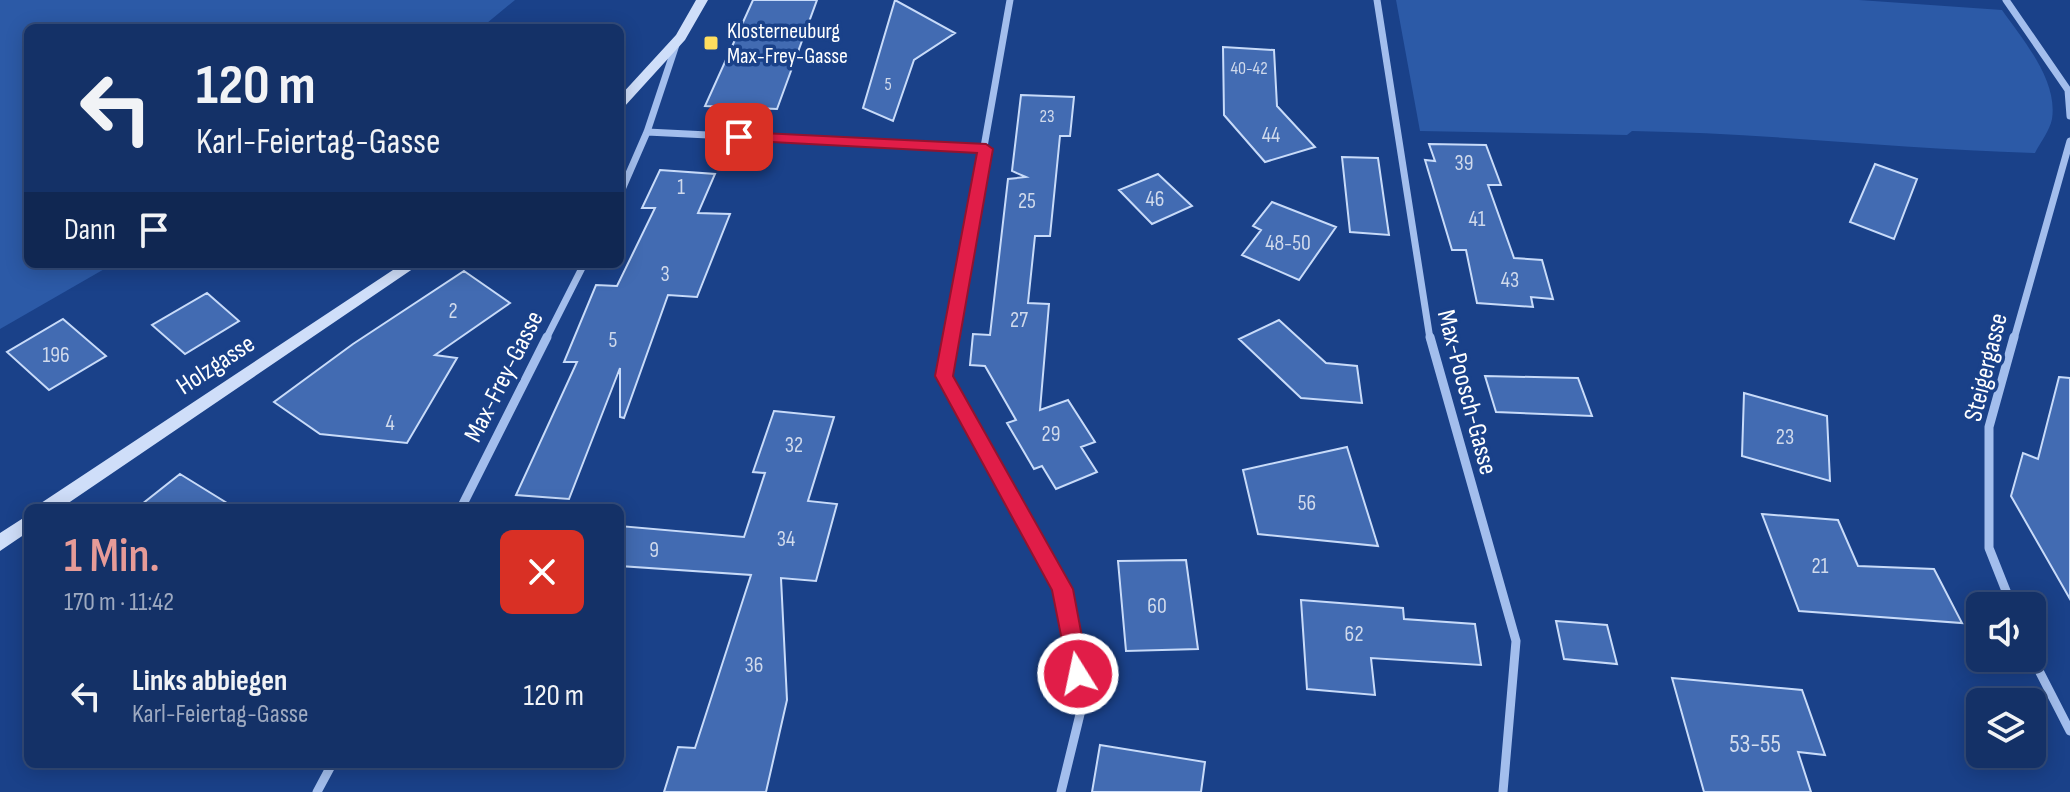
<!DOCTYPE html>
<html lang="de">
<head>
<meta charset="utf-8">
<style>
  :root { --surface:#143167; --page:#1d396d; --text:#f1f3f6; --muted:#9da9c0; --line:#334c7b; --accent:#e69b98 }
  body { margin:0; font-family:"Sofia Sans Condensed",sans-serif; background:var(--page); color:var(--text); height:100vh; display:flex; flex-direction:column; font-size:30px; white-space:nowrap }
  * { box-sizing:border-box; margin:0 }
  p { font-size:26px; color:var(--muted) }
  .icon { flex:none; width:44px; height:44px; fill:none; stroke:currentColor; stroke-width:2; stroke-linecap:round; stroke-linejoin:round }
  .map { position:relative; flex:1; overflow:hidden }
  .panel { position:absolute; left:24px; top:504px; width:600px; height:264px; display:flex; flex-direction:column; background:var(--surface); border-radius:12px; box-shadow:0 4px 20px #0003,0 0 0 2px var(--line) }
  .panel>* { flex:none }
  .top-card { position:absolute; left:24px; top:24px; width:600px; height:244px; border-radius:12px; box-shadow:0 4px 20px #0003,0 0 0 2px var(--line); background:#143167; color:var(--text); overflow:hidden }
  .fabs { position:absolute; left:1966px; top:592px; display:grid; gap:16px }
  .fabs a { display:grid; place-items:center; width:80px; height:80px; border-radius:12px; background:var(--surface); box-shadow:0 4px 20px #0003,0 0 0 2px var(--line); font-size:40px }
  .pin { position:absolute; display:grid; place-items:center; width:68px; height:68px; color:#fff; margin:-34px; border-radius:16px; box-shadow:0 4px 12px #0006 }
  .me { position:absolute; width:88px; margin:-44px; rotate:350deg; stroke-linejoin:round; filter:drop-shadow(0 0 6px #0008) }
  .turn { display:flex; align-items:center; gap:28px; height:168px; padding:0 40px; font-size:36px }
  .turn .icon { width:104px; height:104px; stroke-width:2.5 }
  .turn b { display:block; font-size:56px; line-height:68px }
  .then { display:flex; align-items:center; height:76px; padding:0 40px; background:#0003; gap:16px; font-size:30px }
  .round { display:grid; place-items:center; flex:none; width:84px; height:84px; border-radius:12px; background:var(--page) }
  .head { display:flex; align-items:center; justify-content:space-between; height:136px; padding:0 40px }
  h1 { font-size:48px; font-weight:600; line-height:60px; color:var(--accent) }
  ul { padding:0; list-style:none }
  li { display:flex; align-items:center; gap:24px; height:112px; padding:0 40px }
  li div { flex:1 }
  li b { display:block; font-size:30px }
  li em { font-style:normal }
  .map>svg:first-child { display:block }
</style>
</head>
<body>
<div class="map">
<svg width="2070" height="792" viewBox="0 0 2070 792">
  <rect width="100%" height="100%" fill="#1a4189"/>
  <path fill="#2c5aa7" d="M0,0H515L481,28H28V264H113L0,329Z
    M1396,0H1859L2002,10C2023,40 2058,80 2052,119C2050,130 2040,143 2035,153C1900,149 1767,133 1632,131L1627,135L1420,131Z"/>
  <path fill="#426bb2" stroke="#c8dbf9" stroke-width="2" d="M753,0H817L777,109L705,106Z
    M895,0L955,33L914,60L893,121L863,108Z
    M1223,47L1274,50L1277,106L1315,147L1265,162L1224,115Z
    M1021,95L1074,97L1070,136H1060L1050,236H1035L1028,303L1049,304L1040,410L1068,400L1095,442L1081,447L1097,472L1056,489L1042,466L1034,469L1007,423L1016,420L985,366L970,365L973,334L990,335L1008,179L1026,177L1012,171Z
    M1429,144L1486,145L1501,185H1488L1514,258L1542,260L1553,299L1531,297L1533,307L1477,303L1466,250H1452L1425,160L1435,161Z
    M1342,157L1378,158L1389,235L1350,232Z
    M1875,164L1917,179L1894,239L1850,222Z
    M660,170L715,174L698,213L730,214L697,297L668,295L624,418L620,417V368L569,499L516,495L577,362H564L596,285L617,286L655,208H642Z
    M1158,174L1192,206L1152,224L1119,190Z
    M1272,202L1336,227L1299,280L1242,255L1261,230L1253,226Z
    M464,271L510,303L435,355L457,358L407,443L320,434L274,402L353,344Z
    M207,293L239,321L185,354L152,325Z
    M63,319L106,356L49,390L7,352Z
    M1279,320L1326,363L1357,366L1362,403L1301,398L1239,339Z
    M1485,376L1578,378L1592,416L1496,412Z
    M2059,377L2070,378V599L2011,496L2023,453L2038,459Z
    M1744,393L1827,416L1830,481L1742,456Z
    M774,411L834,417L808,501L837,504L816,581L781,578L787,700L766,792H664L678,747L695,748L751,575L620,566V526L744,537L765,473L753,472Z
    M1347,447L1378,546L1258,534L1243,470Z
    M180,474L235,508H137Z
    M1762,514L1838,520L1858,566L1934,569L1962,623L1799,611Z
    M1186,560L1198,649L1126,651L1118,561Z
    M1301,600L1403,608L1404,619L1475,624L1481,665L1371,658L1375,695L1307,689Z
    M1556,621L1607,625L1617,664L1564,659Z
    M1672,678L1802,690L1825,755L1798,752L1811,792H1704Z
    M1100,745L1205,762L1201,792H1092Z"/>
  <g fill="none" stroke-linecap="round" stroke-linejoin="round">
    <path stroke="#a3beed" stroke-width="7" d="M1377,0L1430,339
      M2006,0L2068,90L2070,116
      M647,132L986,149
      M620,194L647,132L676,45
      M546,339L584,264
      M950,339L1010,0
      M2014,339L2070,141"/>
    <path stroke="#a3beed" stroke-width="9" d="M951,337L944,376L1062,589L1083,702L1061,792
      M1430,337L1516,641L1503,792
      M461,508L547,337
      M2012,606L1989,548V427L2014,337
      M2032,657L2070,731
      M317,792L332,764"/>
    <path fill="#cfdef9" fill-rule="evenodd" d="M696,0H708L685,40L624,107L620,108V96L676,35Z
      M402,264H420L61,508H38L41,503Z
      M28,515V532L0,551V533Z"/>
  </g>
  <path fill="#e11d48" stroke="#92132f" stroke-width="2" d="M739,132L986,144L993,149L953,376L1073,589L1089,674L1086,681L1078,684L1070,681L1052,590L935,376L977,153L734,140V133Z"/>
  <rect fill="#ffde5f" stroke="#1a4189" stroke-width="3" x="703" y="35" width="16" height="16" rx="4"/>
  <g text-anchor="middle" stroke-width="7" stroke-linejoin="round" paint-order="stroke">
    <g font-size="18" fill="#d0daec">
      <text x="1249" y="74">40-42</text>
      <text x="888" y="90">5</text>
      <text x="1047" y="122">23</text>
    </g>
    <g font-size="22" fill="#fff" stroke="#1a4189" text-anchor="start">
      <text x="727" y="38">Klosterneuburg<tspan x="727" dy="25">Max-Frey-Gasse</tspan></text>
    </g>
    <g font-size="22" fill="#d0daec">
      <text x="1271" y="142">44</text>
      <text x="1464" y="170">39</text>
      <text x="681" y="194">1</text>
      <text x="1155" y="206">46</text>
      <text x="1027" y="208">25</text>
      <text x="1477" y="226">41</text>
      <text x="1288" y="250">48-50</text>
      <text x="665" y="281">3</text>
      <text x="1510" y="287">43</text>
      <text x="453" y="318">2</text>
      <text x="1019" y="327">27</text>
      <text x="613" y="347">5</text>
      <text x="56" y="362">196</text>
      <text x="390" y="430">4</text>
      <text x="1051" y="441">29</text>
      <text x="1785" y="444">23</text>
      <text x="794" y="452">32</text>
      <text x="1307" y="510">56</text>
      <text x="786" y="546">34</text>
      <text x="654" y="557">9</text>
      <text x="1820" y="573">21</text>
      <text x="1157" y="613">60</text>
      <text x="1354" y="641">62</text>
      <text x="754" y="672">36</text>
    </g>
    <g font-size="26" fill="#fff" stroke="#1a4189">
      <text transform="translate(215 364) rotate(-33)" y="9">Holzgasse</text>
      <text transform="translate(1985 367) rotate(-76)" y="9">Steigergasse</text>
      <text transform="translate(503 376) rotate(-63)" y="9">Max-Frey-Gasse</text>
      <text transform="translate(1468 392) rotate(75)" y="9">Max-Poosch-Gasse</text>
    </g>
    <g font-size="26" fill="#d0daec">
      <text x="1755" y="752">53-55</text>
    </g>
  </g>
</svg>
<div class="fabs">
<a><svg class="icon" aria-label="sound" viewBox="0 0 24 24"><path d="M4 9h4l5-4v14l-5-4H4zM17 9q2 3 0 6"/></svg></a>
<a><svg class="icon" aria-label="layers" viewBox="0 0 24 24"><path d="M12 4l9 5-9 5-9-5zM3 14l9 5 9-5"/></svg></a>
</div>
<div class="pin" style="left:739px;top:137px;background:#d93025"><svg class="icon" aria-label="arrive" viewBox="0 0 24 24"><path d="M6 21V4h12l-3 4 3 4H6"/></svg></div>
<svg class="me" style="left:1078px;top:674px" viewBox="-20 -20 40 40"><circle r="17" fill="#e11d48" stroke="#fff" stroke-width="3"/><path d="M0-11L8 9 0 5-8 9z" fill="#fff"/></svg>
<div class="top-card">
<div class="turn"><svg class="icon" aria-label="left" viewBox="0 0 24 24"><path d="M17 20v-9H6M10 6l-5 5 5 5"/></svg><div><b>120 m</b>Karl-Feiertag-Gasse</div></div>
<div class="then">Dann<svg class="icon" aria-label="arrive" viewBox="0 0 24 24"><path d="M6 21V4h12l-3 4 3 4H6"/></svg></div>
</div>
<section class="panel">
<div class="head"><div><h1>1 Min.</h1><p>170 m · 11:42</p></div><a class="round" style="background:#d93025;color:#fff"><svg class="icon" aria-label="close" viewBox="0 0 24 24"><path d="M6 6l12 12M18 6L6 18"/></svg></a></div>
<ul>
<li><svg class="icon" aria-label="left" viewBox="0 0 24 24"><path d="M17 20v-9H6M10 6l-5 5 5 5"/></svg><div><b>Links abbiegen</b><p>Karl-Feiertag-Gasse</p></div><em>120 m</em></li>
</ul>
</section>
</div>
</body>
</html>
